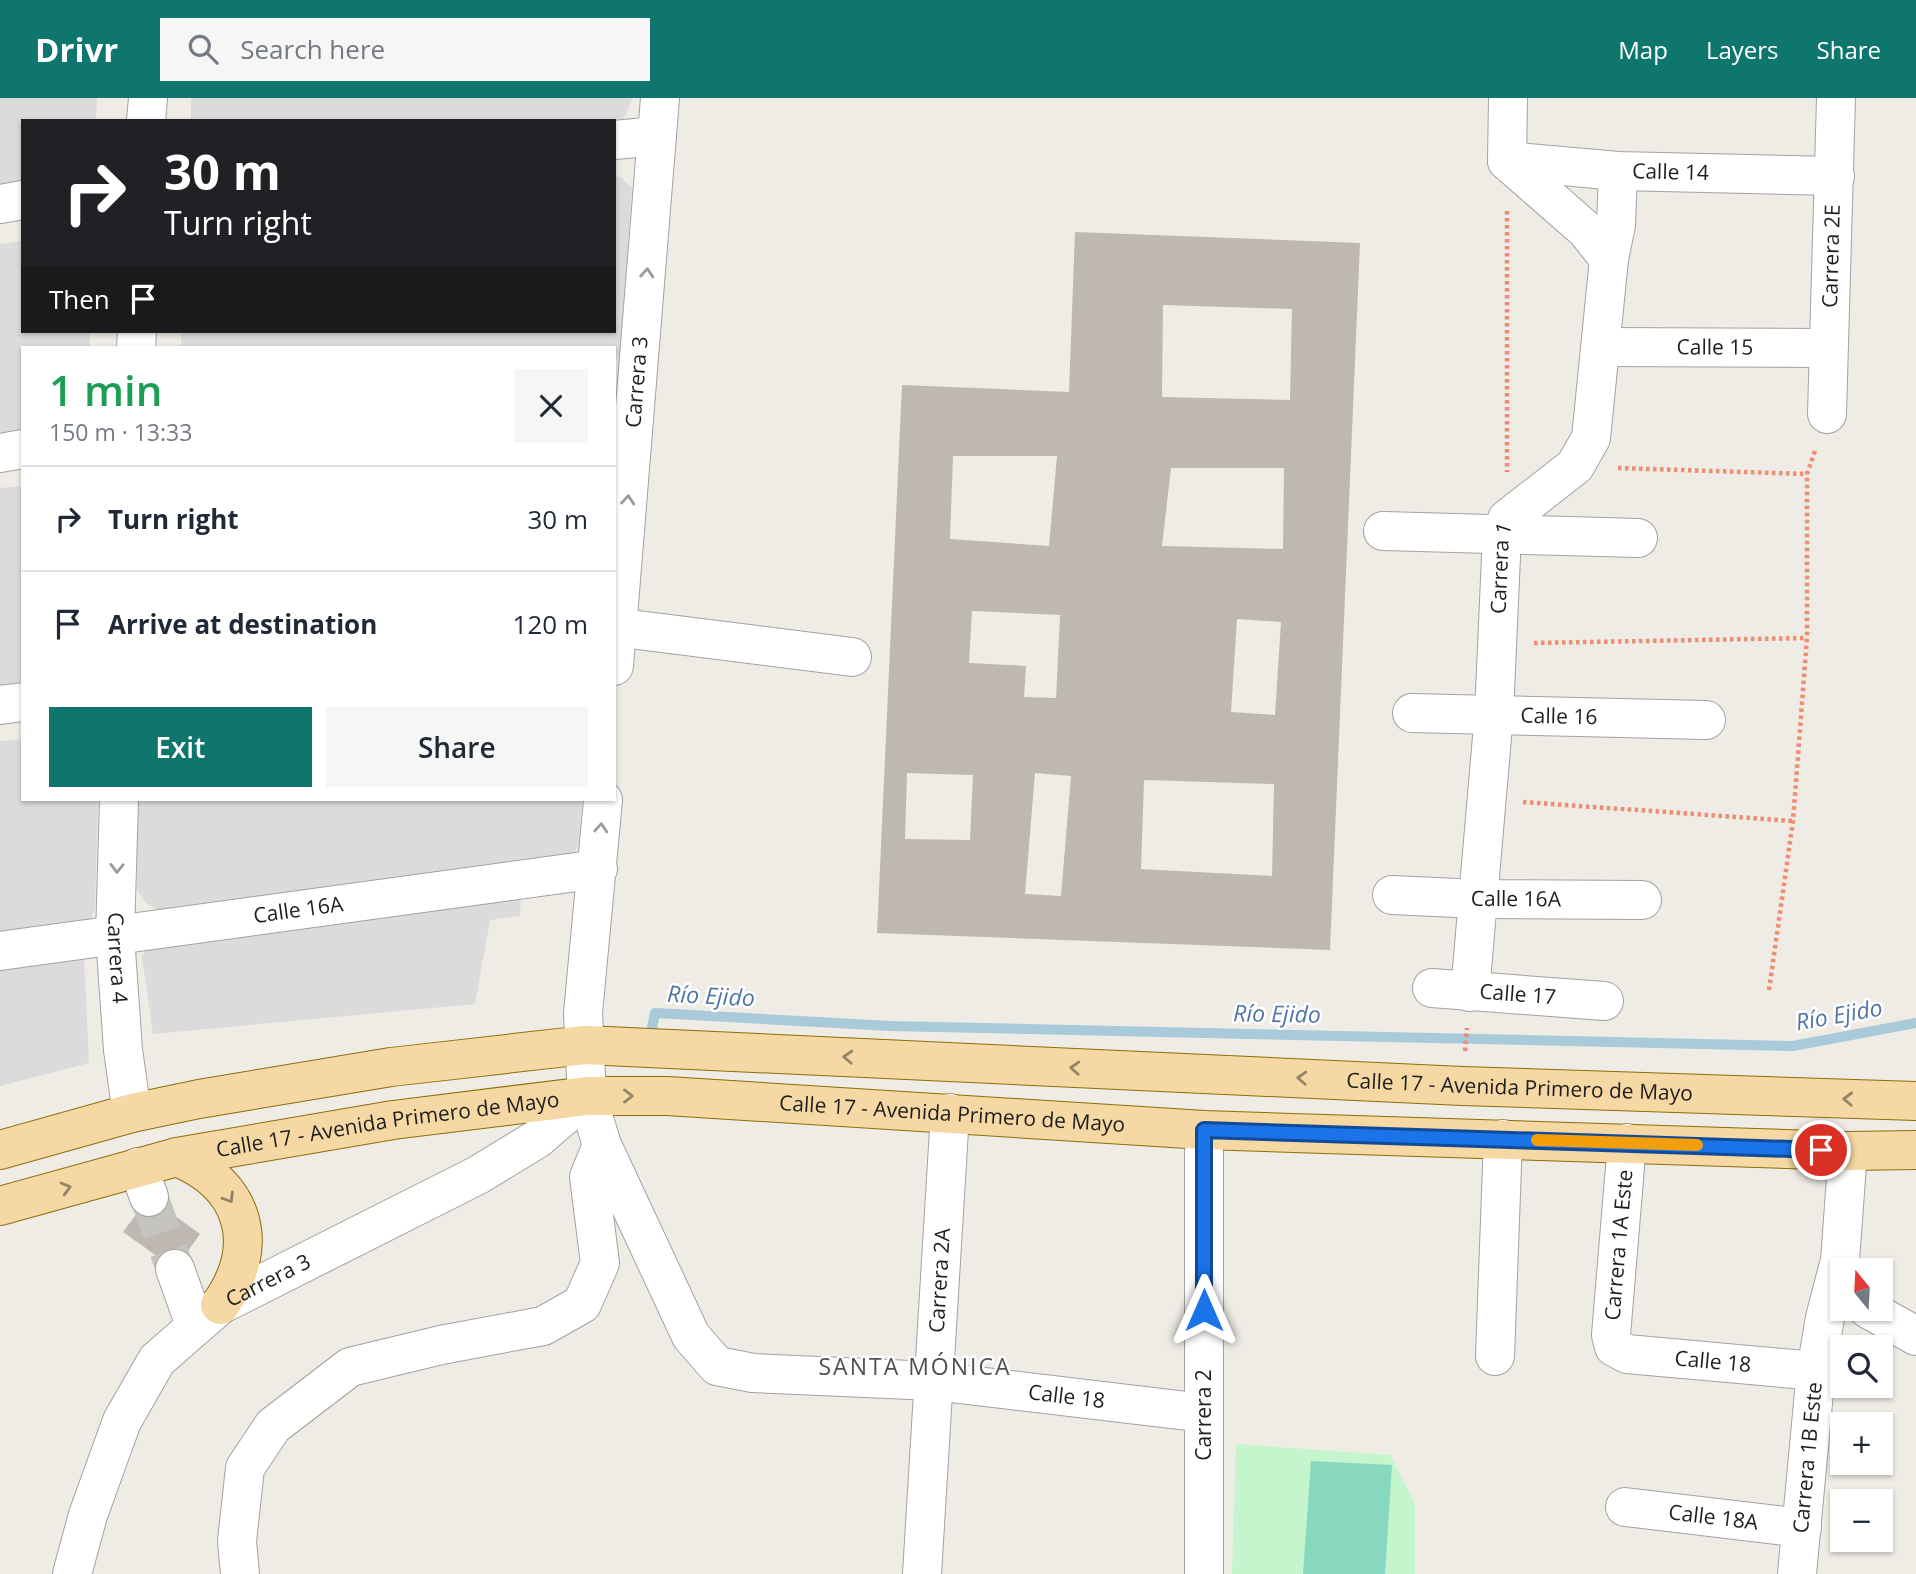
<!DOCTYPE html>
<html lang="en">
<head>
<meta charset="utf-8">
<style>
  :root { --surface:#fff; --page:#f6f6f7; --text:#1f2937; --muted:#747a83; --line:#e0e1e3; --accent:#0f766e }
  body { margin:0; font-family:"Open Sans",sans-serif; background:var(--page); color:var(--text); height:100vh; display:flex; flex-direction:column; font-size:26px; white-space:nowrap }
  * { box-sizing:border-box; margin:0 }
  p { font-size:23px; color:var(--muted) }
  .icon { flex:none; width:38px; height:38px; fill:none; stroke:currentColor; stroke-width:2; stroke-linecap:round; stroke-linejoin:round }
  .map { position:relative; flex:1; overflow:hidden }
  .details { position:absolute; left:21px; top:248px; width:595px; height:455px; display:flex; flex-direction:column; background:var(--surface); border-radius:0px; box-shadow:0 2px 5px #0004 }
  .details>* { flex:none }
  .banner { position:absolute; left:21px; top:21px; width:595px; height:214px; border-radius:0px; box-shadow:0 2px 5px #0004; background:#202124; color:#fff; overflow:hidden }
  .needle { width:46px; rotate:342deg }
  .fabs { position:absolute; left:1830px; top:1160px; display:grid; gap:14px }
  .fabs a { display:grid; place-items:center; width:63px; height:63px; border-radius:0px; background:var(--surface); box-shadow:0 2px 5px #0004; font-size:35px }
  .pin { position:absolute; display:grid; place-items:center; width:60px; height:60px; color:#fff; margin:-30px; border:4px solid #fff; border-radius:50%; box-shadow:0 2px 7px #0007 }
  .me { position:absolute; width:77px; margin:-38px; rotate:0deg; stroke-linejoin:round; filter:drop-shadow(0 0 5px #0008) }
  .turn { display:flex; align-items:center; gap:24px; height:147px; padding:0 28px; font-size:32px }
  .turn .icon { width:91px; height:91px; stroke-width:2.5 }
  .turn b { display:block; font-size:49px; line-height:60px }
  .then { display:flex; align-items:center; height:66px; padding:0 28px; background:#0003; gap:14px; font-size:26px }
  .round { display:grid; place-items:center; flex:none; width:74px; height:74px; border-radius:0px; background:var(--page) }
  .head { display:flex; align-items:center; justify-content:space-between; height:119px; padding:0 28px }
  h1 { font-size:42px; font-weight:600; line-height:52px; color:#1e9e55 }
  .cta { display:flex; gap:14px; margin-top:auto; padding:14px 28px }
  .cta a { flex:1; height:80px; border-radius:0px; background:var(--accent); color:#fff; font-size:28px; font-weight:600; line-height:80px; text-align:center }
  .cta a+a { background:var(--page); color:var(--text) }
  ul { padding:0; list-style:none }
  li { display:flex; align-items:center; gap:21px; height:105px; padding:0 28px; border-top:2px solid var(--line) }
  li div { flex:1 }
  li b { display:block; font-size:26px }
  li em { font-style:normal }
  header { display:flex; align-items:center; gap:42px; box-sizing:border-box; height:98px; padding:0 35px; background:var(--accent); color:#fff }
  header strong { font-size:33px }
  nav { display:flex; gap:38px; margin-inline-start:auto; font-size:24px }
  .search { width:490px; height:63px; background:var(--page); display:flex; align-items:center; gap:18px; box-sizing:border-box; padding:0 24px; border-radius:0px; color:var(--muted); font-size:26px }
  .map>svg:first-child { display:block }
</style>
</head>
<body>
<header>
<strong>Drivr</strong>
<div class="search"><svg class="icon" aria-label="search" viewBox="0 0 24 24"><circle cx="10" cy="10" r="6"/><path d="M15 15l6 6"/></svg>Search here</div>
<nav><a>Map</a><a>Layers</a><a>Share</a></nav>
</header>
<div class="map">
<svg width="1916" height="1476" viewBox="0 0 1916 1476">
  <rect width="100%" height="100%" fill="#eeece5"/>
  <path fill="#dcdbdb" d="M0,0H97L96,23H23V85L0,87Z
    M191,0H633L622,24L191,23Z
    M614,78L621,79L632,90L621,251L614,267V250H181V233H614Z
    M23,143V233H90V250H23V342L0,345V146Z
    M23,388V586L0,589V390Z
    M23,641V702H98L95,810L90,822L0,842V643Z
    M137,702H582L579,745L572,759L566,763L158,812L146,805L137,792Z
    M521,795L520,818L490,822L475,906L153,936L142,859L148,849Z
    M84,857L89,965L0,988V869Z"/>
  <path fill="#c5f5cd" d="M1236,1346L1390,1357L1415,1406V1476H1232Z"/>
  <path fill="#88d8c0" d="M1311,1363L1392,1367L1385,1476H1303Z"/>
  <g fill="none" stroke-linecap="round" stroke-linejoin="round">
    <path stroke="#a8cad9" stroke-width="10" d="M651,935L655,915L890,928L1793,948L1916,925"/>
  </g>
  <path fill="#bfb8b2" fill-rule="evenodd" d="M1075,134L1360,145L1330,852L877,835L902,287L1069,294ZM1163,207L1292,211L1290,302L1162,299ZM953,358H1057L1049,448L950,441ZM1171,370H1284L1283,451L1162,448ZM972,513L1060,517L1056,600L1024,599L1026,568L969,565ZM1237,521L1281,524L1275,617L1231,614ZM907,675L973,677L970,742L905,741ZM1035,675L1071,678L1061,798L1025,796ZM1144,682L1274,686L1272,778L1141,771Z
    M149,1099L200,1136L175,1171L123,1134Z"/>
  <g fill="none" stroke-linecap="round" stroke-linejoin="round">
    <path stroke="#c4c3bd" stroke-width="38" stroke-dasharray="38 19" stroke-linecap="butt" d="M149,1099L175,1171"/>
    <g stroke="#a2a2a2" stroke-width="40">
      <g id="minor">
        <path d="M146,23L148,0"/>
        <path d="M614,42L657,38"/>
        <path id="s1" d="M1507,63L1618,73L1835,78"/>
        <path d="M0,106L23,102"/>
        <path d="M1609,161L1616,127L1618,73"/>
        <path id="s2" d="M1601,249L1828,250"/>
        <path d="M136,250L137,233"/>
        <path id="s3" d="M1827,316L1836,0"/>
        <path d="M0,355L23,351"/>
        <path d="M1383,433L1638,440"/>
        <path d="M614,529L852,559"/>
        <path id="s4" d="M614,568L660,0"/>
        <path d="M0,607L23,604"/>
        <path id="s5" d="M1412,615L1706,622"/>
        <path id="s6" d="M119,702L115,838L123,952L132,1015"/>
        <path id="s7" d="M1392,797L1479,801L1642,802"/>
        <path id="s8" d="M0,853L598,771"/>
        <path id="s9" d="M1432,890L1604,903"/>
        <path id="s10" d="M1470,894L1494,616L1502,436L1507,421L1575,368L1591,340L1609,161L1586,132L1507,63L1508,0"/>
        <path id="s11" d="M587,998L602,1047L691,1238L717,1268L753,1275L934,1283L1204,1315"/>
        <path id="s12" d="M1627,1045L1611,1237L1614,1249L1627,1256L1816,1273"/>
        <path d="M138,1069L149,1099"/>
        <path d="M175,1171L195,1227"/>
        <path d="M1868,1211L1916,1238"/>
        <path d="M1495,1258L1503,1041"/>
        <path id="s13" d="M1625,1409L1802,1430"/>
        <path id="s14" d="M72,1476L88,1417L122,1323L157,1262L220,1207L478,1077L537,1041L587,998L583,915L603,702"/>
        <path d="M240,1476L237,1443L245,1370L273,1328L350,1269L441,1247L543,1228L582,1206L600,1165L589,1079L602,1047"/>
        <path id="s15" d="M922,1476L950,1015"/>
        <path d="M1204,1476V1032"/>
        <path id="s16" d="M1797,1476L1816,1273L1825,1220L1840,1162L1848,1053"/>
      </g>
    </g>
    <g stroke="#8e6d0a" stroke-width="40">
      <g id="major">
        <path id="s17" d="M0,1052L132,1015L199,1001L391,969L585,947L1462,988L1916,1003"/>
        <path d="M177,1059C245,1087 262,1147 220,1207"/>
        <path id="s18" d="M0,1108L177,1059L393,1022L587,998H667L1204,1032L1848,1053L1916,1052"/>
      </g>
    </g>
    <path stroke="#f08b74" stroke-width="4.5" stroke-dasharray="3.5 3.5" stroke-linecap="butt" d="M1507,113V374
      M1618,370L1807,376
      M1534,545L1807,540
      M1523,704L1793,723
      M1769,892L1793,723L1807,540V376L1816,350
      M1465,953L1467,930"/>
    <use href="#minor" stroke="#fff" stroke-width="38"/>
    <use href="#major" stroke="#f5d8a3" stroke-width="38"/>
  </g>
  <defs><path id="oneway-chevron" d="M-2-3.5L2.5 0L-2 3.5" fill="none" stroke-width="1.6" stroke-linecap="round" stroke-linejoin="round" transform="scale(1.75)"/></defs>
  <g stroke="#9a9a9a">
    <use href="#oneway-chevron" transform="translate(647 175) rotate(-86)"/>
    <use href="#oneway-chevron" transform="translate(628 402) rotate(-85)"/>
    <use href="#oneway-chevron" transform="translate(601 730) rotate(-86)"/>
    <use href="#oneway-chevron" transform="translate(117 770) rotate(91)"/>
  </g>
  <g stroke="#948467">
    <use href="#oneway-chevron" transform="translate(848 959) rotate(-177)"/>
    <use href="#oneway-chevron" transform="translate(1075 970) rotate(-177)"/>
    <use href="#oneway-chevron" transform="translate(1302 980) rotate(-177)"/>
    <use href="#oneway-chevron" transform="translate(628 998)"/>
    <use href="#oneway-chevron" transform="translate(1848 1001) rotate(-178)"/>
    <use href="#oneway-chevron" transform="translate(66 1090) rotate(-15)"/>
    <use href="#oneway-chevron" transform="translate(229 1100) rotate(58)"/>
  </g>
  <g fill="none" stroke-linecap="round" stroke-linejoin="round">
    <g stroke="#114b97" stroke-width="18">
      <path id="route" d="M1204,1212V1032L1821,1052"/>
    </g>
    <use href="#route" stroke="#1a73e8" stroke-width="12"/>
    <path stroke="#f59e0b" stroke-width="12" d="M1537,1042L1697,1047"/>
  </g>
  <g text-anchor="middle" stroke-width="5" stroke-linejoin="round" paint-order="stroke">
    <g font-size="21" fill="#1e1e1e" stroke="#fff">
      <text dy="7" stroke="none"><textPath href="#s1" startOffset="164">Calle 14</textPath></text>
      <text dy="7" stroke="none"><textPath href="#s3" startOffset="158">Carrera 2E</textPath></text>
      <text dy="7" stroke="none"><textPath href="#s2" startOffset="114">Calle 15</textPath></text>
      <text dy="7" stroke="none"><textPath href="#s4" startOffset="285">Carrera 3</textPath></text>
      <text dy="7" stroke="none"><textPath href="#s10" startOffset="425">Carrera 1</textPath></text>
      <text dy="7" stroke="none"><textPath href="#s5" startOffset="147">Calle 16</textPath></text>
      <text dy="7" stroke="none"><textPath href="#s7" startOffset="124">Calle 16A</textPath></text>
      <text dy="7" stroke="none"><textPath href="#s8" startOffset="301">Calle 16A</textPath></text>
      <text dy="7" stroke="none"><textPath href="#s6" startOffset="158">Carrera 4</textPath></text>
      <text dy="7" stroke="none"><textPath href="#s9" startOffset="86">Calle 17</textPath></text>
      <text dy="7" stroke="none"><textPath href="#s17" startOffset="1531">Calle 17 - Avenida Primero de Mayo</textPath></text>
      <text dy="7" stroke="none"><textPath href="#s18" startOffset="964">Calle 17 - Avenida Primero de Mayo</textPath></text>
      <text dy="7" stroke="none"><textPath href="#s18" startOffset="397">Calle 17 - Avenida Primero de Mayo</textPath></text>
      <text transform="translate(1619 1147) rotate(-85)" y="7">Carrera 1A Este</text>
      <text dy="7" stroke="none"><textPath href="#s15" startOffset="294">Carrera 2A</textPath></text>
      <text dy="7" stroke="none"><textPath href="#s14" startOffset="369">Carrera 3</textPath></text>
      <text dy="7" stroke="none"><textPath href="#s12" startOffset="306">Calle 18</textPath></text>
      <text dy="7" stroke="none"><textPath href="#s11" startOffset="653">Calle 18</textPath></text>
      <text transform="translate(1204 1317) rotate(-90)" y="7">Carrera 2</text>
      <text dy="7" stroke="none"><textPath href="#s16" startOffset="117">Carrera 1B Este</textPath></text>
      <text dy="7" stroke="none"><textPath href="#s13" startOffset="89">Calle 18A</textPath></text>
    </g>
    <g font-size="23" font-style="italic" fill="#5175a7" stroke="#fff">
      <text transform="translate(711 898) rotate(3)" y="8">Río Ejido</text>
      <text transform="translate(1277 916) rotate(1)" y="8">Río Ejido</text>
      <text transform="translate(1839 917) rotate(-10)" y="8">Río Ejido</text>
    </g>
    <g font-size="23" letter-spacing="2" fill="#515151" stroke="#fff">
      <text x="915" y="1277">SANTA MÓNICA</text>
    </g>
  </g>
</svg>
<div class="fabs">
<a><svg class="needle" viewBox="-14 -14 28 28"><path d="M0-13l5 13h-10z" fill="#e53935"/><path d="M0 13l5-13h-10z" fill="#747a83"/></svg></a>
<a><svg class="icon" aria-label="search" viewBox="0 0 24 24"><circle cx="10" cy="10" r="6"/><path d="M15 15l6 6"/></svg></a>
<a>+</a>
<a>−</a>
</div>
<div class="pin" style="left:1821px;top:1052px;background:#d93025"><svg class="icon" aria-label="arrive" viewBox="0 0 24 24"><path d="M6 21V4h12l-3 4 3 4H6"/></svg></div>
<svg class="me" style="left:1204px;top:1212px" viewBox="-20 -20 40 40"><path d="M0-17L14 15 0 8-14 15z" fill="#1a73e8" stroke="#fff" stroke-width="4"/></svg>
<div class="banner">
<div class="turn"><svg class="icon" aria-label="right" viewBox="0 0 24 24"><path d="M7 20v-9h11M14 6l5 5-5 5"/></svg><div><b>30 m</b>Turn right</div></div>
<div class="then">Then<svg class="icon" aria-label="arrive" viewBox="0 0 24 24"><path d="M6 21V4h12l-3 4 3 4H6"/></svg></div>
</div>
<section class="details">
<div class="head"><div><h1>1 min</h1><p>150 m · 13:33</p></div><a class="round"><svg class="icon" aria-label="close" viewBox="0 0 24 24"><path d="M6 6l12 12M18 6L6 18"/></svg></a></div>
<ul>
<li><svg class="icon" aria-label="right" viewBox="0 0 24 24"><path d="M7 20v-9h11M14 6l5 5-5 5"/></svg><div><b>Turn right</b></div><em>30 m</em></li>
<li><svg class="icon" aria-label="arrive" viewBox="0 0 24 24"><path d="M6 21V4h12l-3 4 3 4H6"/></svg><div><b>Arrive at destination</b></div><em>120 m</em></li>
</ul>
<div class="cta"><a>Exit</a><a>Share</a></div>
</section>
</div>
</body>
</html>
